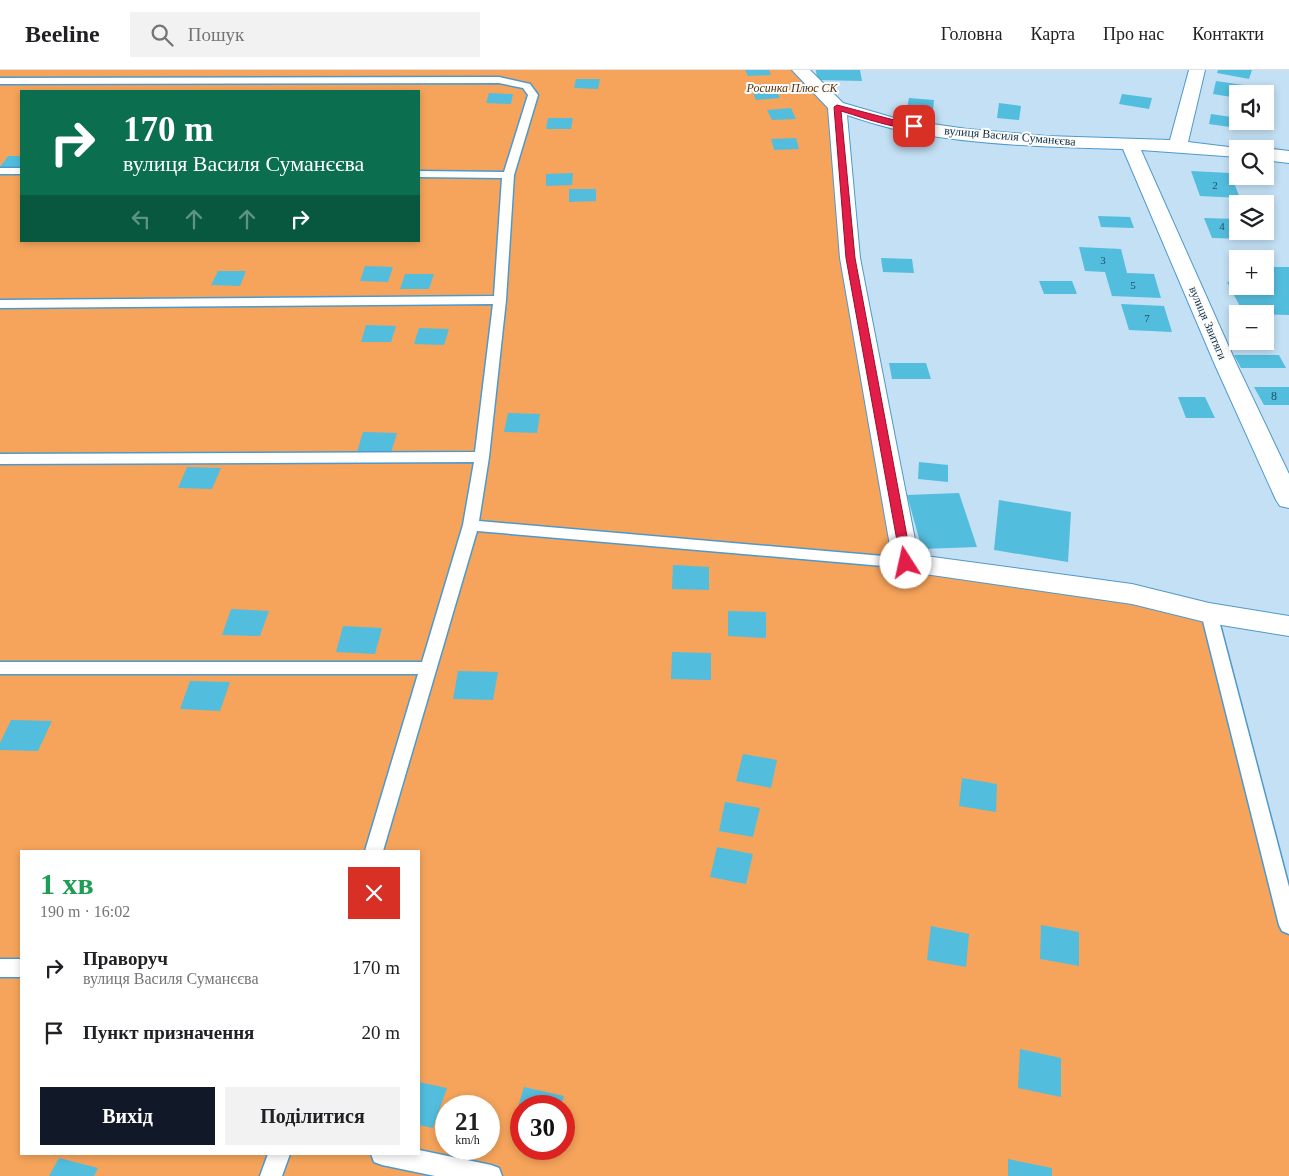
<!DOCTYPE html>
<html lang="uk">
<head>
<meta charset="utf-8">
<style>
  :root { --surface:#fff; --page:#f2f2f2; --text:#202124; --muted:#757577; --line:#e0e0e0; --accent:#111827 }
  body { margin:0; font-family:Georgia,serif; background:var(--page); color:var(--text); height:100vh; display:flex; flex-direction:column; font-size:19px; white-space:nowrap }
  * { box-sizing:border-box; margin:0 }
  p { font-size:16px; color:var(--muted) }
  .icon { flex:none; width:28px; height:28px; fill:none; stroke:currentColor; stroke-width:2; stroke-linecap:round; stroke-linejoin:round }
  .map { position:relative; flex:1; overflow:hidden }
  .drawer { position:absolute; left:20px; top:780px; width:400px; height:305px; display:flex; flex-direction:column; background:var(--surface); border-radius:0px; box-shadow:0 2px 8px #0003 }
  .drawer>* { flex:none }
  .hud { position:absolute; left:20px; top:20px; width:400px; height:152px; border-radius:0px; box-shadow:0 2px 8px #0003; background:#0b6e4f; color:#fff; overflow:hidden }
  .controls { position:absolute; left:1229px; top:15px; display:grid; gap:10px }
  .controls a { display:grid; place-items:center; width:45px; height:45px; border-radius:0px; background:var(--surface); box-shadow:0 2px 8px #0003; font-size:25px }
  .speed { position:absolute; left:435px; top:1025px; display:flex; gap:10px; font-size:25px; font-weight:700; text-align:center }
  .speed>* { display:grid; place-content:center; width:65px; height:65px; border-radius:50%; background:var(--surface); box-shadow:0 2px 8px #0003; line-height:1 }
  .speed small { font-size:12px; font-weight:400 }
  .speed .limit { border:8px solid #d22; background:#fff; color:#111 }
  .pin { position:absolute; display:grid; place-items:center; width:42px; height:42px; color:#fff; margin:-21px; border-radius:10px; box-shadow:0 2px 8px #0006 }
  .me { position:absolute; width:55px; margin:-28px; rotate:350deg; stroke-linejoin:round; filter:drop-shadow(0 0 4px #0008) }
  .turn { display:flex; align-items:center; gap:18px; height:105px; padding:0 20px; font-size:22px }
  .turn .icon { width:65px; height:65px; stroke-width:2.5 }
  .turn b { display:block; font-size:35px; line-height:42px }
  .lanes { display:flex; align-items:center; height:48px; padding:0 20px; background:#0003; justify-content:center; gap:25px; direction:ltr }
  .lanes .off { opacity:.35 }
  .round { display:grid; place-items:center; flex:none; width:52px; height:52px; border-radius:0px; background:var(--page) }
  .head { display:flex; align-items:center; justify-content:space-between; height:85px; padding:0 20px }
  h1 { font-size:30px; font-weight:600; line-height:38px; color:#1e9e55 }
  .button { display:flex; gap:10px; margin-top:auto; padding:10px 20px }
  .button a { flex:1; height:58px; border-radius:0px; background:var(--accent); color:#fff; font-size:20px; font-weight:600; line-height:58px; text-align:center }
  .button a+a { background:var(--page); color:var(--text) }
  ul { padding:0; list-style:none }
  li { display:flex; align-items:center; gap:15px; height:65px; padding:0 20px }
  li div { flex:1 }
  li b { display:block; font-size:19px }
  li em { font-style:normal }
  header { display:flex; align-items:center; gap:30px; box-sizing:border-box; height:70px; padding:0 25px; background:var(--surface); border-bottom:1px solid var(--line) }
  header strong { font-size:24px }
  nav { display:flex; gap:28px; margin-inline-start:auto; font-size:18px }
  .search { width:350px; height:45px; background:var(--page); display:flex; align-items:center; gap:12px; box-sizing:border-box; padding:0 18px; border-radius:0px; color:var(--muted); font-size:19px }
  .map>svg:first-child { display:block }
</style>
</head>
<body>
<header>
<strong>Beeline</strong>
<div class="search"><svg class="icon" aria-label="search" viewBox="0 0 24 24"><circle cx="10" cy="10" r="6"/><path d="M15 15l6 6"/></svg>Пошук</div>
<nav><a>Головна</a><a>Карта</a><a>Про нас</a><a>Контакти</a></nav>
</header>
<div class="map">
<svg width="1289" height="1106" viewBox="0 0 1289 1106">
  <rect width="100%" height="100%" fill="#c3e0f5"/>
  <path fill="#f6a45b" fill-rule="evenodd" d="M0,0H800L837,37L850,188L906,493L1209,543L1289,855V1106H0ZM21,21H419V171H21ZM21,781H419V1084H21ZM446,1036H489V1079H446ZM521,1036H564V1079H521Z"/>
  <path fill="#53bddd" d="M745,0H769L771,5L748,6Z
    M816,0H860L862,11L817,10Z
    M1218,0H1252L1249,9L1217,3Z
    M576,9H600L598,19L574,18Z
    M1216,11L1250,16L1249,24H1238V28L1213,24Z
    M775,18L780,28L756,30L752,20Z
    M489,23L513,24L511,34L486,33Z
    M1122,24L1152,28L1149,39L1119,34Z
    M909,28L934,30L933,41L907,38Z
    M999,33L1021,36L1019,50L997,48Z
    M791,38L796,49L772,50L767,40Z
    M1211,44L1238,48L1237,58L1209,54Z
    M548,48H573L571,59H546Z
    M796,68L799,79L774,80L771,69Z
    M8,86H21V98L0,97Z
    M1191,101L1230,103L1240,128L1200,126Z
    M573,103L572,115L546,116V104Z
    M569,119H596V131L569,132Z
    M1098,146L1130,147L1134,158L1101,157Z
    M1204,148L1237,149L1238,161H1242L1246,169L1212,168Z
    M1079,177L1121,179L1127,203L1154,204L1161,228L1112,226L1105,202L1085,201Z
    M881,188L912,189L914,203L883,202Z
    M365,196L393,197L388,212L360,211Z
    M1265,197H1289V245L1244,244L1227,212L1238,211V216H1265Z
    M218,201H246L240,216L211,215Z
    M405,204H434L429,219H400Z
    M1039,211H1072L1077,224H1044Z
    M1121,234L1164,236L1172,262L1129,260Z
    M366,255L396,256L391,272H361Z
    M419,258L449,259L444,275L414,274Z
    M1234,285H1279L1286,298H1241Z
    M889,293H926L931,309H892Z
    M1254,317H1289V335H1264Z
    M1178,327H1205L1215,348H1186Z
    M508,343L540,344L537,363L504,362Z
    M363,362L397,363L391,383L357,382Z
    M919,392L948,395V412L918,409Z
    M187,397L221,398L212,419L178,418Z
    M959,423L977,477L922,479L907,425Z
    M999,430L1071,442L1068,492L994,480Z
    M673,495L709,497V520L672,519Z
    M231,539L269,541L260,566L222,565Z
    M728,541L766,542V568L728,566Z
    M343,556L382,558L375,584L336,582Z
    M672,582L711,583V610L671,609Z
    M458,601L498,602L493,630L453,629Z
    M190,611L230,612L220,641L180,639Z
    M11,650L52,651L38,681L0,680V673Z
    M743,684L777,690L771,718L736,711Z
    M962,708L997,714L996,742L959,736Z
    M725,732L760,738L753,767L719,761Z
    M717,777L753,784L746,814L710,807Z
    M1041,855L1079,862V896L1040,889Z
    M931,856L969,864L966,897L927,890Z
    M1020,979L1061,988V1027L1018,1018Z
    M419,1012L447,1018L433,1058L419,1055Z
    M524,1017L564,1026L561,1036H521V1059L512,1057Z
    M59,1088L98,1098L94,1106H49Z
    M1008,1089L1052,1098V1106H1008Z"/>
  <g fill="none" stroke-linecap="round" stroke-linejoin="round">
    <g stroke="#4e99cc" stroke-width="3">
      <path id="service" d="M499,7L530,14L538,25L514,105L506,230L489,387L479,451L906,488L912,489L914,493L912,497L906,498L477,461L383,781H365L418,604H0V592H422L463,455L474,392L0,394V384L475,382L493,234L0,238V230L494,226L502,108L419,107V101L504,102L528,25L523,18L499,13L0,14V8Z
        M0,98H21V104H0Z
        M1209,537L1215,539L1217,543L1289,817V864L1282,861L1279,855L1201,543L1203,539Z
        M0,889H21V907H0Z
        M419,1080L491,1095L499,1098L502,1106H435L382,1095L374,1092L371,1084H419Z
        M268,1084H290L282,1106H260Z"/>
    </g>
    <g stroke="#4e99cc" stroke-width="2">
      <path id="minor" d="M792,0H810L843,33L898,49L967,59L1046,66L1170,70L1189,0H1205L1188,72L1245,79H1238V87L1141,80L1237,295L1289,404V438L1280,436L1276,430L1215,295L1123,79C1048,77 968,75 894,59C878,55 862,50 847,45L860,188L918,485L1132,514L1209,533L1289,546V566L1209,553L1132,534L897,500L893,493L840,188L828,38Z
        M1265,78L1289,81V93L1265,90Z"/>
    </g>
    <use href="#service" fill="#fff" fill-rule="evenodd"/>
    <use href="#minor" fill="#fff" fill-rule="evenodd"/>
  </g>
  <path fill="#e11d48" stroke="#92132f" d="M837,35L917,56C907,64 855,45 841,41L855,188L912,493L906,497L901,493L846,188L834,37Z"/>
  <g text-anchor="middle" stroke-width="4" stroke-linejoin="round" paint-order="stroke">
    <g font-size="11" fill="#1e5169">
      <text x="1215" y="119">2</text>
      <text x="1222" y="160">4</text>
      <text x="1103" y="194">3</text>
      <text x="1133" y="219">5</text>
      <text x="1147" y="252">7</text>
    </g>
    <g font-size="12" font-style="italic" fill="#5a330b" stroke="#fcfcfc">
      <text x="792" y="22">Росинка Плюс СК</text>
    </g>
    <g font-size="12" fill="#0c2d42" stroke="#fcfcfc">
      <text transform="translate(1010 66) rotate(5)" y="4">вулиця Василя Суманєєва</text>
      <text transform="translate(1208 253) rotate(67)" y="4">вулиця Звитяги</text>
    </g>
    <g font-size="12" fill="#1e5169">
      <text x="1274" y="330">8</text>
    </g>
  </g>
</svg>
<div class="controls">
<a><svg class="icon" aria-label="sound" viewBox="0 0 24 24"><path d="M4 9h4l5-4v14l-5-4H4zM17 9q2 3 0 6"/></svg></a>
<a><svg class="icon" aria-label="search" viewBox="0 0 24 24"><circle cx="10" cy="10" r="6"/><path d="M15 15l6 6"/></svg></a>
<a><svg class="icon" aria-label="layers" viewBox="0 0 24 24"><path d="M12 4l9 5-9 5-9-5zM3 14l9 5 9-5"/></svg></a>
<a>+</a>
<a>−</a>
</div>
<div class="speed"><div>21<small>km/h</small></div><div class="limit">30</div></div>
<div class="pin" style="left:914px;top:56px;background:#d93025"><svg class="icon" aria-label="arrive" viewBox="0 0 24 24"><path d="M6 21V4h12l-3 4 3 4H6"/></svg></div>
<svg class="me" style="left:906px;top:493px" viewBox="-20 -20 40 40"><circle r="19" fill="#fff"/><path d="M0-13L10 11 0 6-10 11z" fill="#e11d48"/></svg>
<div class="hud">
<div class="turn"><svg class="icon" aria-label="right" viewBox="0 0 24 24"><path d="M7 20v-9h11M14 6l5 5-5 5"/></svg><div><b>170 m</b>вулиця Василя Суманєєва</div></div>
<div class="lanes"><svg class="icon off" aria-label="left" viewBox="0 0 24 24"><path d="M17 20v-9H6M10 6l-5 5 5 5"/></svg><svg class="icon off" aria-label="ahead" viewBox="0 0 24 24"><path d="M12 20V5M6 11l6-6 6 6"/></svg><svg class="icon off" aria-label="ahead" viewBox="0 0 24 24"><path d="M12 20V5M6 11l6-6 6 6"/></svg><svg class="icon" aria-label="right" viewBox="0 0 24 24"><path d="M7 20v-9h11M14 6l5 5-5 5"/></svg></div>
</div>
<section class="drawer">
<div class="head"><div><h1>1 хв</h1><p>190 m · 16:02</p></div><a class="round" style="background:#d93025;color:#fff"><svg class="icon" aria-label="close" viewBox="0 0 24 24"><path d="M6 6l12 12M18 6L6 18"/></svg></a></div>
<ul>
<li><svg class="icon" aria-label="right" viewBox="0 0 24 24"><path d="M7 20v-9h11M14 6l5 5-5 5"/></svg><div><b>Праворуч</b><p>вулиця Василя Суманєєва</p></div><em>170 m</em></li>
<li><svg class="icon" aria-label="arrive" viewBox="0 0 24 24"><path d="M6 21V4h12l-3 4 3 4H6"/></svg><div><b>Пункт призначення</b></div><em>20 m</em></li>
</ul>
<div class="button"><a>Вихід</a><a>Поділитися</a></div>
</section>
</div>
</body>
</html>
